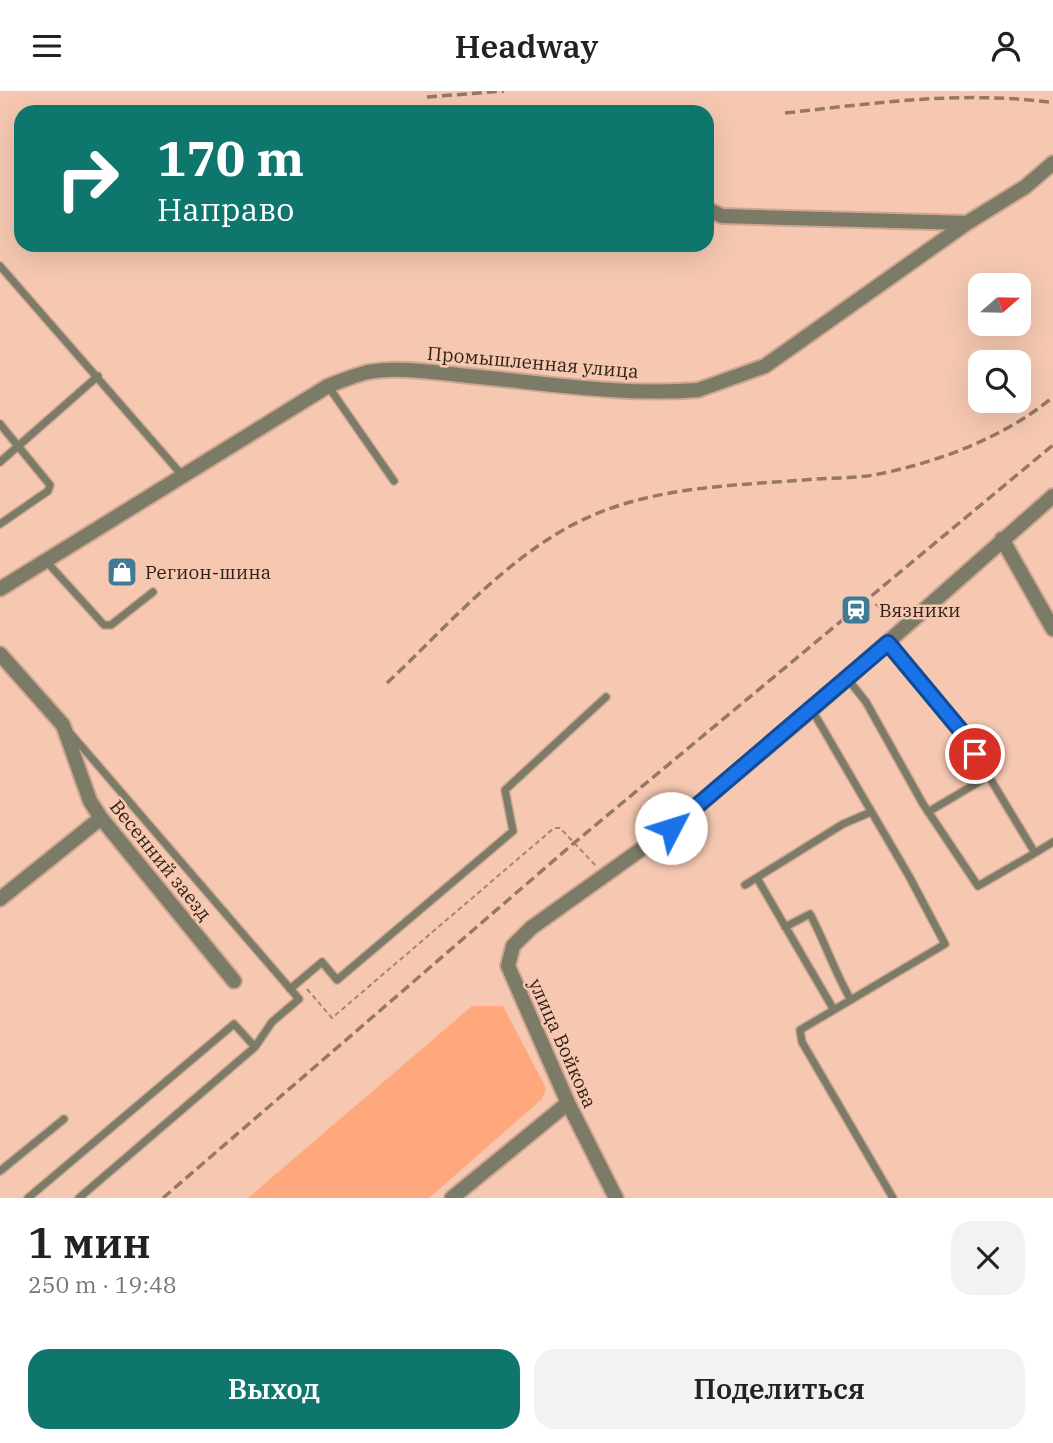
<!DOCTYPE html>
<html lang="ru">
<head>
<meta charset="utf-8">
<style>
  :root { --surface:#fff; --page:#f2f2f2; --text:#222; --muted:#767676; --accent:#0f766e }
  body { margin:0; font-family:"IBM Plex Serif",serif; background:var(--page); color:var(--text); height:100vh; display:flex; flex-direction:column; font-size:26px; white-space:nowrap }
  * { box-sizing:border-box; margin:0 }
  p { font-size:23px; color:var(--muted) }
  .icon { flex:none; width:38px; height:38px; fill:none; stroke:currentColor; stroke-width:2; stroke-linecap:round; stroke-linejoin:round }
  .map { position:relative; height:1107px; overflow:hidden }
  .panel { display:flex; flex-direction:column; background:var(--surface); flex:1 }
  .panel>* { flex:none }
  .banner { position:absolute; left:14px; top:14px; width:700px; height:147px; border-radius:21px; box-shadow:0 7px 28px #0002; background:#0f766e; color:#fff; overflow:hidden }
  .needle { width:46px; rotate:70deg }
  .buttons { position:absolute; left:968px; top:182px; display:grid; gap:14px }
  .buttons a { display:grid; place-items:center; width:63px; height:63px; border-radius:14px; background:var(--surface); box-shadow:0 7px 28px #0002; font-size:35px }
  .pin { position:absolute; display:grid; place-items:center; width:60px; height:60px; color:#fff; margin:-30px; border:4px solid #fff; border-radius:50%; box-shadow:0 2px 7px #0007 }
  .me { position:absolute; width:77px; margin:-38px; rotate:50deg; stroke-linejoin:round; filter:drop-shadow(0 0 5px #0008) }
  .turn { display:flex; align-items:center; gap:24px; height:147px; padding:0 28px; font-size:32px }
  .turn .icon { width:91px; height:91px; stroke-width:2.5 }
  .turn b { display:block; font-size:49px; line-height:60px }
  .round { display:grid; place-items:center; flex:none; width:74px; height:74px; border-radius:21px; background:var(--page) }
  .overview { display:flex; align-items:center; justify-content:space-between; height:119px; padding:0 28px }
  h1 { font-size:42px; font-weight:600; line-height:52px }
  .primary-button { display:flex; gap:14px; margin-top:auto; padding:14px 28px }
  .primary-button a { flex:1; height:80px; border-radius:21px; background:var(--accent); color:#fff; font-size:28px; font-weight:600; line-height:80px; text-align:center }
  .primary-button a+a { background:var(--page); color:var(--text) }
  header { display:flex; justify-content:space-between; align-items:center; height:91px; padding:0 28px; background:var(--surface); font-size:32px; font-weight:600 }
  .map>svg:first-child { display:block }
</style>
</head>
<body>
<header><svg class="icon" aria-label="menu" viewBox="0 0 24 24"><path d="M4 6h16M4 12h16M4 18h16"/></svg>Headway<svg class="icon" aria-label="person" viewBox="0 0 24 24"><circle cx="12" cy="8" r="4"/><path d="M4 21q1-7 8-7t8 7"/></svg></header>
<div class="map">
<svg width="1053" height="1107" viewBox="0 0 1053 1107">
  <rect width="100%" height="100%" fill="#f6c8b1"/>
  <path fill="#ffa87d" d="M472,915H503L546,997L542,1008L429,1107H248Z"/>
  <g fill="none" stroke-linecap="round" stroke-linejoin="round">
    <g stroke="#cea692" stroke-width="10">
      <path id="lane" d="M0,175L182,384
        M328,295L394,390
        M0,333L50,394L48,400L0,433
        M0,371L98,285
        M46,470L104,534H111L153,501
        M888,552L962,641L1035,762L1053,751
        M847,587L866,611L923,713L978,795L1035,762
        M812,619L909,785L945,853L800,939L802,951L893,1107
        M71,643L299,908L272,931L255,956L79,1107
        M928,721L989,685
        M757,787L834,919
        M745,794L843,733L871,721
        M785,836L810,823C825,851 835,882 851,909
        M290,898L322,871L337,889L513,740L505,699L606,606
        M0,1080L64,1028
        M28,1107L234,933L255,956"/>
    </g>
    <g stroke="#cea692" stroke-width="18">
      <path id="street" d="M707,118L722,125L967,132
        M1002,448L1053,538
        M0,498L328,295C341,290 355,284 368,281C400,275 437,282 469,285C545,292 622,305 698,299L765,275L967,132L1025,96L1053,72
        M0,563L63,634L90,710L101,727L234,890
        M0,808L101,727
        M452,1107L568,1012
        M616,1107L568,1012L508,875L513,855L531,837L671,737L811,619L1053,405"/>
    </g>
    <path stroke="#a68472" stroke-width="2" stroke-dasharray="5 3.5" stroke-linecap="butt" d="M875,513L894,527
      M307,898L332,927L554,737H560L597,776"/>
    <use href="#lane" stroke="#7b7b68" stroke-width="7"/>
    <use href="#street" stroke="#7b7b68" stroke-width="14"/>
    <path stroke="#977766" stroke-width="3.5" stroke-dasharray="10 5" stroke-linecap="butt" d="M427,6L504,0
      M785,22C876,12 957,0 1049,11
      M387,592C453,530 520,450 606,419C673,394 746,394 816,388C835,387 855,387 874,384C936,372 1004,347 1053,306
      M163,1107L574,752L1053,354"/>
  </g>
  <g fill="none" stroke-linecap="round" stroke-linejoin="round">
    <g stroke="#114b97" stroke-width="18">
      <path id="route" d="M671,737L888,552L962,641L975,663"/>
    </g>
    <use href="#route" stroke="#1a73e8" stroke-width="12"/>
  </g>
  <defs>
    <g id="shop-square" transform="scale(1.575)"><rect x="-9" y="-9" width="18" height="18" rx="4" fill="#407b93" stroke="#f6c8b1"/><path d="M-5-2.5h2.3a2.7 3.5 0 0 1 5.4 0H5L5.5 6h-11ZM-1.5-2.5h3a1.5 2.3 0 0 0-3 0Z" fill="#fff"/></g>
    <g id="station-square" transform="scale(1.575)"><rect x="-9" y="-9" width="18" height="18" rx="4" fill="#407b93" stroke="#f6c8b1"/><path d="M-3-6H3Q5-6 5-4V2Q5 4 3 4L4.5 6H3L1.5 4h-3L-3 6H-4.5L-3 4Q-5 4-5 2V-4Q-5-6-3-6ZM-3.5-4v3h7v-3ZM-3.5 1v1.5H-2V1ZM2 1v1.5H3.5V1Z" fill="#fff"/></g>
  </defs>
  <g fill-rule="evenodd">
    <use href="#shop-square" x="122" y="481"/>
    <use href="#station-square" x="856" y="519"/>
  </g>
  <g text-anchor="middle" stroke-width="5" stroke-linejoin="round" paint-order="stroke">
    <g font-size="19" fill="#2f1e15" stroke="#f6c8b1">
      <text transform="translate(533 271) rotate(5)" y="7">Промышленная улица</text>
      <text transform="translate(161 769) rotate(51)" y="7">Весенний заезд</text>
      <text transform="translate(563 952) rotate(66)" y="7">улица Войкова</text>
    </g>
    <g font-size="19" fill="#2f1e15" stroke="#f6c8b1" text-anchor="start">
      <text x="145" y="488">Регион-шина</text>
      <text x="879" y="526">Вязники</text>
    </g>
  </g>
</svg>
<div class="buttons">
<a><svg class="needle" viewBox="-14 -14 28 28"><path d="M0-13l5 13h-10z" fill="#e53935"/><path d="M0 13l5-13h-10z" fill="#767676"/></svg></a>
<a><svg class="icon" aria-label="search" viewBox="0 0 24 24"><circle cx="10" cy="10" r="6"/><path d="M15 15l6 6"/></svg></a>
</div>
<div class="pin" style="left:975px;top:663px;background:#d93025"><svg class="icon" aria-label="arrive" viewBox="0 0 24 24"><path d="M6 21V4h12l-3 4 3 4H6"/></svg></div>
<svg class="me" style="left:671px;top:737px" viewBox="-20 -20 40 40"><circle r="19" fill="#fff"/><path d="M0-13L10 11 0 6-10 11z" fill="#1a73e8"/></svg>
<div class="banner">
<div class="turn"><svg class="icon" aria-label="right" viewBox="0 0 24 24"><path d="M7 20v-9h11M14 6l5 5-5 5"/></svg><div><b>170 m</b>Направо</div></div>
</div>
</div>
<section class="panel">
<div class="overview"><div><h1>1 мин</h1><p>250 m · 19:48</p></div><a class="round"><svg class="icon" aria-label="close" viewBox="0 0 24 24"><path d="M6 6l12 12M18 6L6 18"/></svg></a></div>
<div class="primary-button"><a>Выход</a><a>Поделиться</a></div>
</section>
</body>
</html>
